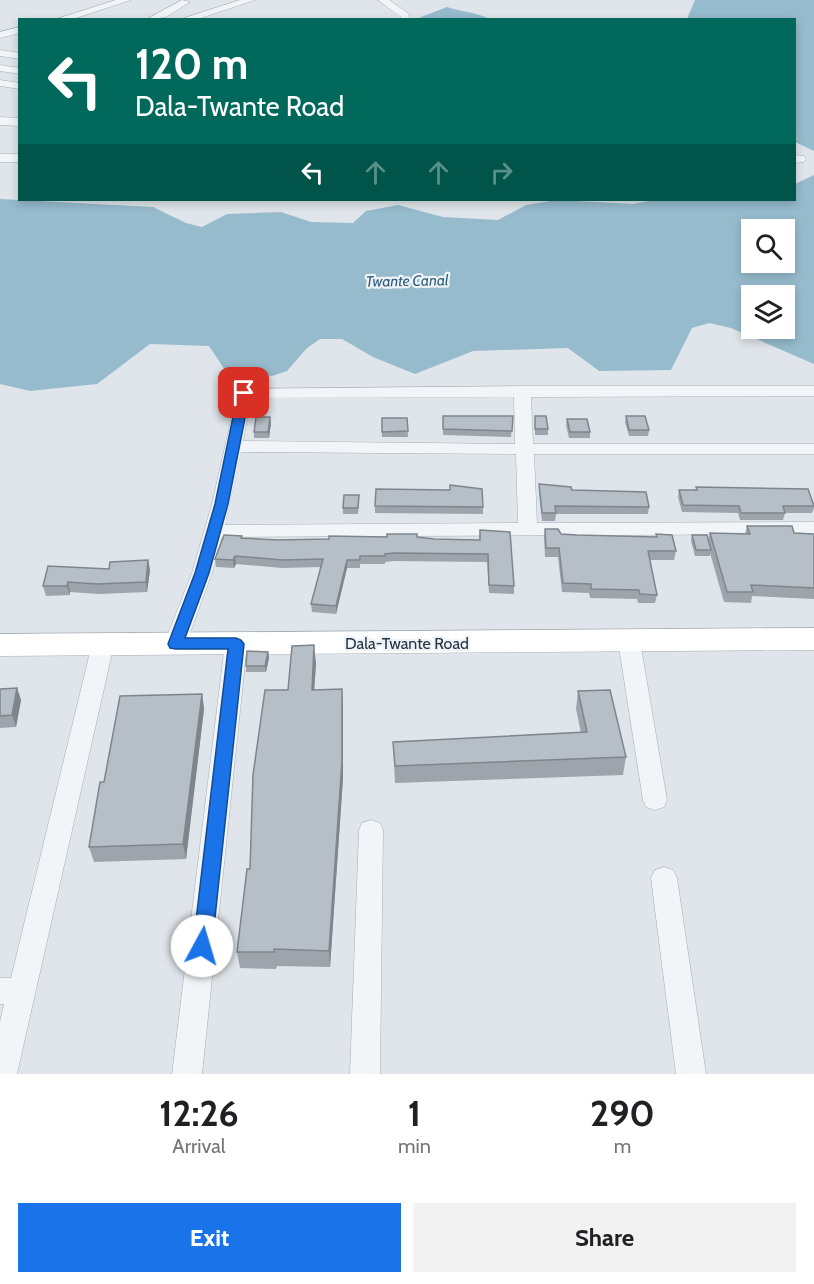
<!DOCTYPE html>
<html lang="en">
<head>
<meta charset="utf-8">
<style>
  :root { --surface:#fff; --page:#f2f2f2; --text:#202124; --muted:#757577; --accent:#1a73e8 }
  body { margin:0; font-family:Cabin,sans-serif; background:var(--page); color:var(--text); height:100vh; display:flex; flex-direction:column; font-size:22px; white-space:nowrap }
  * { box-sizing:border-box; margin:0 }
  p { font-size:20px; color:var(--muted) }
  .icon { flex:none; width:33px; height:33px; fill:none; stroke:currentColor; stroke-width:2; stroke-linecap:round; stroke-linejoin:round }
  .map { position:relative; height:1074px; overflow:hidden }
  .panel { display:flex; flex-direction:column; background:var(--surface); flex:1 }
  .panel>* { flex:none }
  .top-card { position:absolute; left:18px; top:18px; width:778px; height:183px; border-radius:0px; box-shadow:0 3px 9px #0003; background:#00695c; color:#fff; overflow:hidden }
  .controls { position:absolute; left:741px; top:219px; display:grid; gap:12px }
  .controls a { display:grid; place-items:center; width:54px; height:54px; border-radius:0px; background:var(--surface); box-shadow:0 3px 9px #0003; font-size:30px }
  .pin { position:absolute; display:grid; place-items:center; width:51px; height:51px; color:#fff; margin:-26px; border-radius:12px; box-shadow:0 3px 9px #0006 }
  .me { position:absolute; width:66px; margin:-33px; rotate:6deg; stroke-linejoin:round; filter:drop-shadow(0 0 4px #0008) }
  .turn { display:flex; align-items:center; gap:21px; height:126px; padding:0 18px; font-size:27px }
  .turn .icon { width:78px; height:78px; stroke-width:2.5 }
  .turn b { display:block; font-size:42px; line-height:51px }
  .lanes { display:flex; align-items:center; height:57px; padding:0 18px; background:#0003; justify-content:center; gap:30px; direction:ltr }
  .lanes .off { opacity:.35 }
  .eta { display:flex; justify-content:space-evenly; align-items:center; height:102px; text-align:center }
  .eta b { font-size:36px; font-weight:800; line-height:42px }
  .primary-button { display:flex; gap:12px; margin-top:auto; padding:12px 18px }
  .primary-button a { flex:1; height:69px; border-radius:0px; background:var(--accent); color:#fff; font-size:24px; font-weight:800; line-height:69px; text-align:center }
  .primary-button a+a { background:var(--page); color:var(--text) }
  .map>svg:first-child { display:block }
</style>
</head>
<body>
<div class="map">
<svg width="814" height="1074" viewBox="0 0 814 1074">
  <rect width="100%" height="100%" fill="#dfe5ea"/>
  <path fill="#96bbcd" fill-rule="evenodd" d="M695,0H814V151L795,142V20L687,19Z
    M447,7C462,12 476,12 490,19H416Z
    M814,175V364L731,328L709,323L692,328L671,370L599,371L568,348L473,351L415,374L373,357L342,339H320L307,348L287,371L272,376L227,373L209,346L150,344L97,384L30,391L0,384V199L153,207L186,223L202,227L227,214L281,212L311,222L353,223L366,211L398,205L443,217L498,220L526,205L557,200L633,204L654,200H795V184ZM752,230H784V262H752ZM752,296H784V328H752Z"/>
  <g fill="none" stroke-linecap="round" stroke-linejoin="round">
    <g stroke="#a4adb4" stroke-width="1">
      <path id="street" d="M116,0H131L70,20H53Z
        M182,0L190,2L166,17L145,20Z
        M240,0H255L195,20H178Z
        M378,0H389L409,14L410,20H400L401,17Z
        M20,27V33L0,38V32Z
        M0,50L20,53V59L0,56Z
        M0,65L20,68V74L0,71Z
        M0,80L20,83V89L0,86Z
        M0,117L20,118V126L0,125Z
        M0,154H20V162H0Z
        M795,155L804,156L806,159L804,162L795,163Z
        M522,386H814V396L531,397L533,444H814V454H534L537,523L814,522V534L222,537L212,573L186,644L183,649L175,652L167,649L164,644L192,573L212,504L238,389ZM514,397L515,444L243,441L251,398ZM241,452L516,454L518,523L225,525Z
        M629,633L637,636L640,641L667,800L664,807L655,810L646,807L643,800L618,641L621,636Z
        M103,636L111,639L114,644L17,1074H0V1022L4,1004H0V978H11L92,644L95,639Z
        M236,636L244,639L247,644L202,1074H172L225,644L228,639Z
        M371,820L380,823L383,830L380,1074H350L359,830L362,823Z
        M664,867L673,870L677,878L706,1074H676L651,878L655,870Z"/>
    </g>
    <g stroke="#a4adb4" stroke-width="1">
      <path id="secondary" d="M814,628V650L0,656V634Z"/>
    </g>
    <path stroke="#bdc3c8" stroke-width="2" stroke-dasharray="3 3" stroke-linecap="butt" d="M795,140L800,136"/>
    <use href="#street" fill="#f2f5f7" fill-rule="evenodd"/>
    <use href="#secondary" fill="#fff" fill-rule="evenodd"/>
  </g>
  <path fill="#9da4ab" d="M443,416H513L511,437L443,435Z
    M535,416L548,429V435H535Z
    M626,416L649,430L648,436H629L625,422Z
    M382,418H407L408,437H382Z
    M567,419L590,432V438H569L566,425Z
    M271,423L269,438H254V432Z
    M539,484L649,507L648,514H556L555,521H542L539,491Z
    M696,487L814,505V508L812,513H785L783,520H740L738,513L682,512L678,497L679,490H696Z
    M359,501L358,514H343V508Z
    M375,506L483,507V514L375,513Z
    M747,526L794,533L814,534V599L752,596L751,603L724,602L710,553V556H695L691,541L692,535L708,540L710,533L745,534Z
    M545,529L561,534L577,535L656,537V534L676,551L674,560H650L657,595L655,603H638L637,599L590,598L589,593L562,592L558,557H545L544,538Z
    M480,530L514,586V594L489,593L487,562L394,561L385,562V564H360V568H347L336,614L312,612L311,604L321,567L282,568L236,564L234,568L216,567L215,559L242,536V538L278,540L417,537L434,539L479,540Z
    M148,560L150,570L147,592L99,594L70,592V595L46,596L43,586Z
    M268,652L269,658L266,672H246V666Z
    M316,663L314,690L342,689L343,706V778L330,967L277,966L276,969L240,968L237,952L250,869L288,690Z
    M17,688L21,700L16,727L0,728V689Z
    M578,691L626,757L623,775L395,783L393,742L581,733L576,709Z
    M202,694L204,709L186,859L94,862L89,847L104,782Z"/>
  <path fill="#7f868b" d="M270,417L271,423L269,438L268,432Z
    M235,556L236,564L234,568L233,560Z
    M148,560L150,570L147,592L146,582Z
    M347,560V568L336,614V606Z
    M68,582L70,592V595L67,586Z
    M314,645L316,663L313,707L312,690Z
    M268,652L269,658L266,672L265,666Z
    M17,688L21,700L16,727L12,715Z
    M342,689L343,706V778L330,967L329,951Z
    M202,694L204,709L186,859L183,844Z"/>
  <path fill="#b6bfc7" stroke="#7f868b" stroke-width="1.5" d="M443,416H513L512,431L443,429Z
    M535,416H546L548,429H535Z
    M626,416H645L649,430H629Z
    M256,417H270L268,432H254Z
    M382,418H407L408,431L382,432Z
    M567,419H587L590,432H570Z
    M539,484L571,487L572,490L646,492L649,507L555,506L556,513H542Z
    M450,485L482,489L483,507L375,506L376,489L450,490Z
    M696,487L808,489L814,506H783L785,513H741L739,506L683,505L679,490H697Z
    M344,495H359L358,508H343Z
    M747,526H792L794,533L814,534V588L751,585L753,592H727L710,533L750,534Z
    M545,529H558L561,534L577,535L657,537L656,534L672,535L676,551H648L657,595L640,594L639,590L591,589V584L563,583L559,548H546Z
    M480,530L510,532L514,586L489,585L488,554L394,553L385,554V556H360V560H347L336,606L311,604L323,559L282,560L235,556L233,560L215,559L224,535L242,536L241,538L278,540L329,539V536L387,537V534H417V537L434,539L480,540Z
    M692,535H707L711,550H696Z
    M148,560L146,582L97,584L68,582L67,586H43L48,566L109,569L110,562Z
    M314,645L312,690L342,689V761L329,951L274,949V952H237L247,869H250L253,775L265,690H288L292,646Z
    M247,651L268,652L265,666H246Z
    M17,688L12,715L0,716V689Z
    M610,690L626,757L395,766L393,742L587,732L578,691Z
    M202,694L183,844L89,847L100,782H104L120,696Z"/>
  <path fill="#1a73e8" stroke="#114b97" stroke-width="1.5" d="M244,390L250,393L228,504L209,573L185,638H236L241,640L244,644L212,946L209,952L202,955L196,952L193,946L228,649H176L170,648L168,644L195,573L215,504L238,393Z"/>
  <g text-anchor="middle" stroke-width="4.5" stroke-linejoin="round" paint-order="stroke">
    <g font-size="15" font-style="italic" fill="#2d5d7a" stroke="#eef3f7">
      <text transform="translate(407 281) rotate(-1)" y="5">Twante Canal</text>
    </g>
    <g font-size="16" fill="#263542" stroke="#eef3f7">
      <text x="407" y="649">Dala-Twante Road</text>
    </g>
  </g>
</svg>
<div class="controls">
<a><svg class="icon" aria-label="search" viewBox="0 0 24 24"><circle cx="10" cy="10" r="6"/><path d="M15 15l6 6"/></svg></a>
<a><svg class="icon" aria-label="layers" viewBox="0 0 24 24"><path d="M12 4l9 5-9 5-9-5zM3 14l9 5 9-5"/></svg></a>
</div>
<div class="pin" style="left:244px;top:393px;background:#d93025"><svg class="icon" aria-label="arrive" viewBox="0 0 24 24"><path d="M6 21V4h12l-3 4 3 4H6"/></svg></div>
<svg class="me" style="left:202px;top:946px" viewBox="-20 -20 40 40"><circle r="19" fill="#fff"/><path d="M0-13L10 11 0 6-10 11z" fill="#1a73e8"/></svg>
<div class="top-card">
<div class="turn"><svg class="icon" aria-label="left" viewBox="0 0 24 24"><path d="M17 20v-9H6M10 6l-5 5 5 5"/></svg><div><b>120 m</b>Dala-Twante Road</div></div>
<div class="lanes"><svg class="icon" aria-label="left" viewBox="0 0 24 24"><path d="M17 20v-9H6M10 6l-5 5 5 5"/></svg><svg class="icon off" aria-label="ahead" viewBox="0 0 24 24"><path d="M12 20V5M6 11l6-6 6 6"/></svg><svg class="icon off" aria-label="ahead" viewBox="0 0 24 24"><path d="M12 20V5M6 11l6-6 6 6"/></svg><svg class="icon off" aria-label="right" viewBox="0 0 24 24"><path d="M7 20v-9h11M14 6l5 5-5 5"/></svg></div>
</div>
</div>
<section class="panel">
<div class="eta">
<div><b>12:26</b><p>Arrival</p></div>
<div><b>1</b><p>min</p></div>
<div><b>290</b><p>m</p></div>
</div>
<div class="primary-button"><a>Exit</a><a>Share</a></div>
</section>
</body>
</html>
